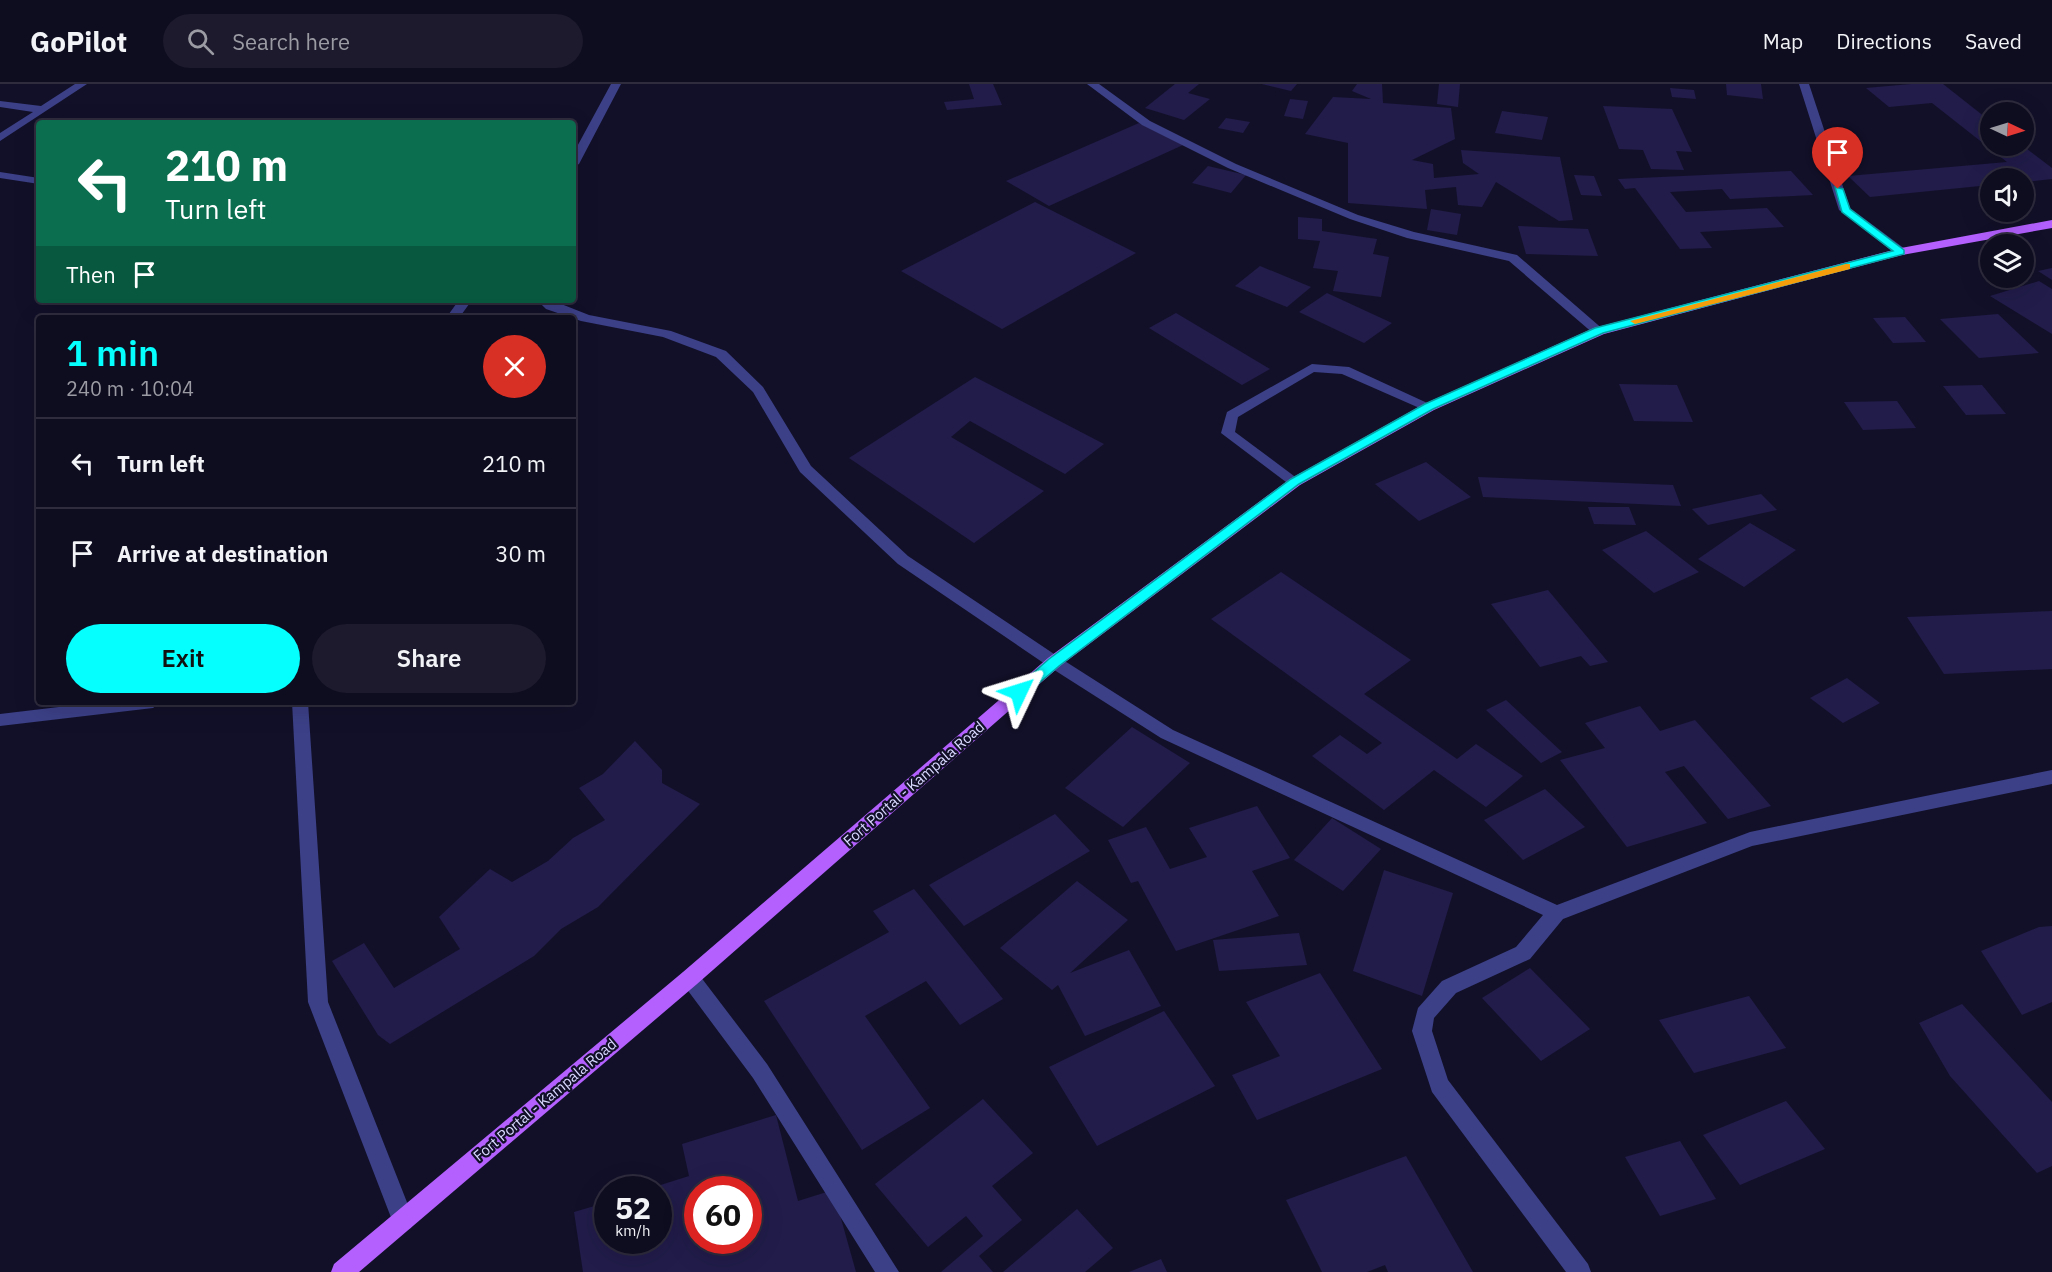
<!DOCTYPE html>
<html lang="en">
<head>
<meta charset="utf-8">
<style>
  :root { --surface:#0e0c1f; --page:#1c1a2c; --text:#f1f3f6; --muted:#9b9ba4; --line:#2e2c3d; --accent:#05fefe }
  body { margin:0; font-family:"IBM Plex Sans",sans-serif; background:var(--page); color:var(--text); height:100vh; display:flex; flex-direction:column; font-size:22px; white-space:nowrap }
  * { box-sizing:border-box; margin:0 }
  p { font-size:20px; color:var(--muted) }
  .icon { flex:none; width:33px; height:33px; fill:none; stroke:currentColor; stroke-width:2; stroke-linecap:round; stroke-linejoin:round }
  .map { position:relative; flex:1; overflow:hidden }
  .sheet { position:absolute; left:36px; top:231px; width:540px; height:390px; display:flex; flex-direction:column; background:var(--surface); border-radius:6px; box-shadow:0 6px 24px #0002,0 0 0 2px var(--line) }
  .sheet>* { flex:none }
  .hud { position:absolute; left:36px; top:36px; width:540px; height:183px; border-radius:6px; box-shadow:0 6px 24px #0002,0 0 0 2px var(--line); background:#0b6e4f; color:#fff; overflow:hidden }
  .needle { width:39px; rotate:94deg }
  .fabs { position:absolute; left:1980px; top:18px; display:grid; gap:12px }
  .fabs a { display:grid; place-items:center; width:54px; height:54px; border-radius:50%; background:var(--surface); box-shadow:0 6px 24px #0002,0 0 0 2px var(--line); font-size:30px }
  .speed { position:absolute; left:594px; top:1092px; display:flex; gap:12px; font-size:30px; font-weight:700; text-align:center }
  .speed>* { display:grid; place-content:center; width:78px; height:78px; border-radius:50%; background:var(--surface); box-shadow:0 6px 24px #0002,0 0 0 2px var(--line); line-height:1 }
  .speed small { font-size:15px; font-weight:400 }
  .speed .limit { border:9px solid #d22; background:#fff; color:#111 }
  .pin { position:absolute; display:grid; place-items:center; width:51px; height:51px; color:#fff; margin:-62px -26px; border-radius:50% 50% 50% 0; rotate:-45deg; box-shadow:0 0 6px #0007 }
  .pin .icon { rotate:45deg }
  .me { position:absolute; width:66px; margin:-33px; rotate:49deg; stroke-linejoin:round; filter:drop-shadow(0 0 4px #0008) }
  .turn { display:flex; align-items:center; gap:21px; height:126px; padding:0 30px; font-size:27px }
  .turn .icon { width:78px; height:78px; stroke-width:2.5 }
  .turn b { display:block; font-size:42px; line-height:51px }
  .then { display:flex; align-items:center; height:57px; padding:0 30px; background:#0003; gap:12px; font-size:22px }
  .round { display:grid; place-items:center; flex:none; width:63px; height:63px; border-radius:32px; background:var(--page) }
  .headline { display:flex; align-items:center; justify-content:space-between; height:102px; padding:0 30px }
  h1 { font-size:36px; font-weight:600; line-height:45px; color:var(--accent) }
  .primary-button { display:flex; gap:12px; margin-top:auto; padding:12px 30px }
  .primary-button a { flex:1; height:69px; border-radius:36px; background:var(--accent); color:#111; font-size:24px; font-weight:600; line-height:69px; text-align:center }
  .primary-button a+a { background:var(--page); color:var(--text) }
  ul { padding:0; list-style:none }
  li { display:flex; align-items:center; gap:18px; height:90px; padding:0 30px; border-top:2px solid var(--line) }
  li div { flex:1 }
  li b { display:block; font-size:22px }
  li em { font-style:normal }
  header { display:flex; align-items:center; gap:36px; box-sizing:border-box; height:84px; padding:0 30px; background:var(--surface); border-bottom:2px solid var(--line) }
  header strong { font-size:28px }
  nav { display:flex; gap:33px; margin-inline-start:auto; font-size:21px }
  .search { width:420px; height:54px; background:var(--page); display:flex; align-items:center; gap:15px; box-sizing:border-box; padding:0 21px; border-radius:33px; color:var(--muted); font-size:22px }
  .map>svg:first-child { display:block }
</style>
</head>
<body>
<header>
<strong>GoPilot</strong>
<div class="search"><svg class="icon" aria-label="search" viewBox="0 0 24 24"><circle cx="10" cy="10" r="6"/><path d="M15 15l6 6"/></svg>Search here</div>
<nav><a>Map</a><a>Directions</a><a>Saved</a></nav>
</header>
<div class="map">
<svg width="2052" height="1188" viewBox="0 0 2052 1188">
  <rect width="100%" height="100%" fill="#121029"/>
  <path fill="#211c4a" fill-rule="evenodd" d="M969,0H993L1002,21L947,26L944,18L974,15Z
    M1175,0H1199L1188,9L1210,15L1184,36L1145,24Z
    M1262,0H1297L1291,7Z
    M1357,0H1382L1383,19L1451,24L1455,55L1412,76L1433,80L1434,94L1479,90L1463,79L1461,66L1560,73L1573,136L1559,137L1496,98L1482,123L1458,121L1456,103L1425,106L1427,125L1348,119V59L1305,50L1333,13L1371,15L1352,7Z
    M1439,0H1460L1458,23L1437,20Z
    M1726,0H1761L1763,15L1727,11Z
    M1911,0H1943L1990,37V62H2023L2052,84V95L2024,98V94H1990V101L1870,113L1848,92L2007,78L1932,19L1889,23L1866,4Z
    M1670,4L1694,6L1696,15L1672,13Z
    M1290,15L1308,17L1303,35L1284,32Z
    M1603,22L1672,25L1692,68L1676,67L1684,86L1651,85L1643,66L1619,65Z
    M1502,27L1548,33L1542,56L1495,49Z
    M1226,34L1250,38L1243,49L1218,44Z
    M1139,39L1183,61L1049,122L1006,97Z
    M1208,82L1246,91L1231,109L1192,99Z
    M1791,87L1813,111L1730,115L1722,105L1670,108L1686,128L1767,124L1784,143L1700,148L1712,164L1680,165L1635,104L1625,105L1618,95Z
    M1574,91L1594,92L1602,112L1581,111Z
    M1035,118L1136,169L1002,245L901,187Z
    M1431,125L1461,130L1457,151L1427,146Z
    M1298,133L1322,135V147L1377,155L1373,170L1389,173L1381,213L1333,207L1338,187L1313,184L1320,157L1298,155Z
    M1518,142L1588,145L1598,172L1526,170Z
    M1260,182L1311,203L1287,223L1235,202Z
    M2052,184V196L2038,187Z
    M2039,197L2052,205V250L1990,212Z
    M1327,209L1392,239L1364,259L1299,228Z
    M1176,229L1270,285L1242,301L1149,244Z
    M1998,230L2039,269L1979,274L1940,235Z
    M1905,233L1926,258L1893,259L1873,234Z
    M975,293L1104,360L1065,390L970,337L951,353L1044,407L974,459L849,374Z
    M1619,300L1677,301L1693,338L1634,337Z
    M1982,301L2006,330L1966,331L1943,302Z
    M1897,317L1916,344L1863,346L1844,318Z
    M1426,378L1471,413L1419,437L1375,400Z
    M1478,393L1673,401L1681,422L1483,413Z
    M1761,410L1777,426L1708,441L1692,425Z
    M1588,423H1629L1636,441L1594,440Z
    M1750,439L1796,466L1744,503L1698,475Z
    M1646,447L1699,488L1654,509L1602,466Z
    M1281,488L1411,576L1364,610L1457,675L1476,660L1523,692L1486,723L1434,686L1384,726L1312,672L1340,651L1367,670L1382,659L1211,535Z
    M1548,506L1608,578L1590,582L1581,572L1540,583L1491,520Z
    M2052,527V585L1944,590L1907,533Z
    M1847,594L1880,619L1843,639L1810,614Z
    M1506,616L1562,668L1541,679L1486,626Z
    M1640,622L1660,647L1695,636L1771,722L1728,735L1684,682L1665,688L1707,739L1627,763L1560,676L1605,664L1585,639Z
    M1132,643L1190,679L1123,743L1065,704Z
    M635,657L662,686V699L700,720L598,823L561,845L534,872L390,960L378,951L332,877L364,859L394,904L460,865L439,833L490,785L512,798L548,777L573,754L605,736L579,704L603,690Z
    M1545,705L1585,743L1523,776L1484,736Z
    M1257,722L1290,774L1252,787L1279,832L1176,867L1138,797L1131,799L1108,756L1146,743L1170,785L1207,773L1189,744Z
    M1055,730L1090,767L964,842L929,801Z
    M1332,734L1381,765L1343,807L1294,776Z
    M1384,786L1453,809L1422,912L1353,887Z
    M1077,797L1128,836L1070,889L1129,866L1161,922L1085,952L1058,901L1052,906L1000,864Z
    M914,805L1003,915L960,941L926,897L865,932L930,1024L862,1066L764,917L889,848L873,827Z
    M2052,842V918L2022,931L1981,867L2039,843Z
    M1299,849L1307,881L1219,887L1213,856Z
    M1530,884L1590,945L1541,977L1482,914Z
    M1320,889L1382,985L1257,1036L1232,991L1280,972L1246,918Z
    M1749,912L1786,964L1694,989L1659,936Z
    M1962,920L2052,1018V1082L2037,1089L1950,992L1919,939Z
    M1164,927L1215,1002L1097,1062L1049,983Z
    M983,1015L1033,1069L992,1102L1022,1136L979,1172L993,1188H941L983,1152L966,1132L928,1163L875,1100Z
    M1786,1017L1825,1065L1740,1101L1703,1051Z
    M776,1031L798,1117L833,1106L856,1188H583L574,1128L608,1118V1156H658V1106L648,1105L689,1092L682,1060ZM698,1106H748V1156H698Z
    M1680,1057L1716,1115L1660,1132L1625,1073Z
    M1406,1072L1473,1188H1388L1385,1181L1367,1188H1322L1286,1116Z
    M1077,1125L1113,1164L1085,1188H1003Z
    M1161,1175L1167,1188H1129Z"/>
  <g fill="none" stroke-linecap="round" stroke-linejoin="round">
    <path fill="#3c4087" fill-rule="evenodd" d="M1312,280L1349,283L1436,323L1429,327L1424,326L1342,290L1314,288L1238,333L1235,348L1302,398L1300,401H1290L1221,349L1227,328Z"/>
    <path fill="#3c4087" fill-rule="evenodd" d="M75,0H87L0,57V49L33,28L0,23V17L41,22Z
      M611,0H621L579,80L573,83V70Z
      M1087,0H1099L1150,37L1236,80L1358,131L1414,148L1517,171L1605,247L1604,250H1594L1509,177L1407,154L1350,135L1228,84L1142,41Z
      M1799,0H1809L1850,124L1905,165V171H1897L1839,126Z
      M0,88L39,94V100L0,94Z
      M459,216H472L459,234H446Z
      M537,216H551L589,231L671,247L726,267L763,303L811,382L908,472L1060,574L1173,646L1557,821L1750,748L2052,686V700L1752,762L1563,835L1530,875L1456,909L1434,934L1432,947L1448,996L1588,1180L1591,1188H1566L1432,1008L1412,947L1418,924L1442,897L1516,863L1543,831L1161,654L1048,582L898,480L800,388L753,308L716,273L663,253L581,237L546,225Z
      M101,618H161L153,624L0,642V630Z
      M292,618H308L328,918L414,1136L411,1144L403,1147L395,1144L392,1136L308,918Z
      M690,886L697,888L767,980L899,1188H875L753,994L683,900L680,894L683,888Z"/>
    <path fill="#b360fe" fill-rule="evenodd" d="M2052,136V144L1902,171L1604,250L1434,326L1300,401L1060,582L697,900L359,1188H331L334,1180L683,888L1048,574L1290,395L1424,320L1594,244L1901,164Z"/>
  </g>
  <path fill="#05fefe" stroke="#03a5a5" stroke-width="1.5" d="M1835,103L1843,105L1850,125L1904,166V170L1603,249L1433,325L1299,400L1059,582L1024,612H1015V605L1049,575L1291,395L1425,320L1595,244L1893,167L1842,128Z"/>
  <path fill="#f59e0b" d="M1846,180H1850V185L1635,240L1630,237Z"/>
  <g text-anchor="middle" stroke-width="4.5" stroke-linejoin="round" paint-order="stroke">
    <g font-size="15" fill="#d9d8ff" stroke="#121029">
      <text transform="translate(914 700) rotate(-41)" y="5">Fort Portal - Kampala Road</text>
      <text transform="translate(545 1016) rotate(-40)" y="5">Fort Portal - Kampala Road</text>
    </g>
  </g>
</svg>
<div class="fabs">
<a><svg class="needle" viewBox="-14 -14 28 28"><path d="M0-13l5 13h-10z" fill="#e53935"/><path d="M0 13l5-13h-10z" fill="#9b9ba4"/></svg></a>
<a><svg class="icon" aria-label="sound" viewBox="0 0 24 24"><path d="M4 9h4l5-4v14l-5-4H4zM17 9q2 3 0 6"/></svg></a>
<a><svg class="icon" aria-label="layers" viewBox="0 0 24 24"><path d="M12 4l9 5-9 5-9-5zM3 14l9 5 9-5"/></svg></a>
</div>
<div class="speed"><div>52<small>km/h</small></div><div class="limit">60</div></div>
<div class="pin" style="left:1838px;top:105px;background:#d93025"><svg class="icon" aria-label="arrive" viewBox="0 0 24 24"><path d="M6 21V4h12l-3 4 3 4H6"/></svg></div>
<svg class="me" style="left:1019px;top:608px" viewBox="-20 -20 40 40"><path d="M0-17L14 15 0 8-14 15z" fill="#05fefe" stroke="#fff" stroke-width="4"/></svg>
<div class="hud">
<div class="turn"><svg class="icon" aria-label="left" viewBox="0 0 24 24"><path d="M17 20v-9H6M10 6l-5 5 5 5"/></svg><div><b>210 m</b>Turn left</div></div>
<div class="then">Then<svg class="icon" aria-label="arrive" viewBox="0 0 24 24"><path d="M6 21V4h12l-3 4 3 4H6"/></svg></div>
</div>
<section class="sheet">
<div class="headline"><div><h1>1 min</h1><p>240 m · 10:04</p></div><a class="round" style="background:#d93025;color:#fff"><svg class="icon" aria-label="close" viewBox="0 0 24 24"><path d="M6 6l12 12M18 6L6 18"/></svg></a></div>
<ul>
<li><svg class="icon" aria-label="left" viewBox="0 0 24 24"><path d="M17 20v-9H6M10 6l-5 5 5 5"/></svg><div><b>Turn left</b></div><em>210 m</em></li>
<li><svg class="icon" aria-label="arrive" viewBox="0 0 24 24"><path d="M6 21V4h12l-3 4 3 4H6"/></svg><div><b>Arrive at destination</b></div><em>30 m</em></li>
</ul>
<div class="primary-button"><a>Exit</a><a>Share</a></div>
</section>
</div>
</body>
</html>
